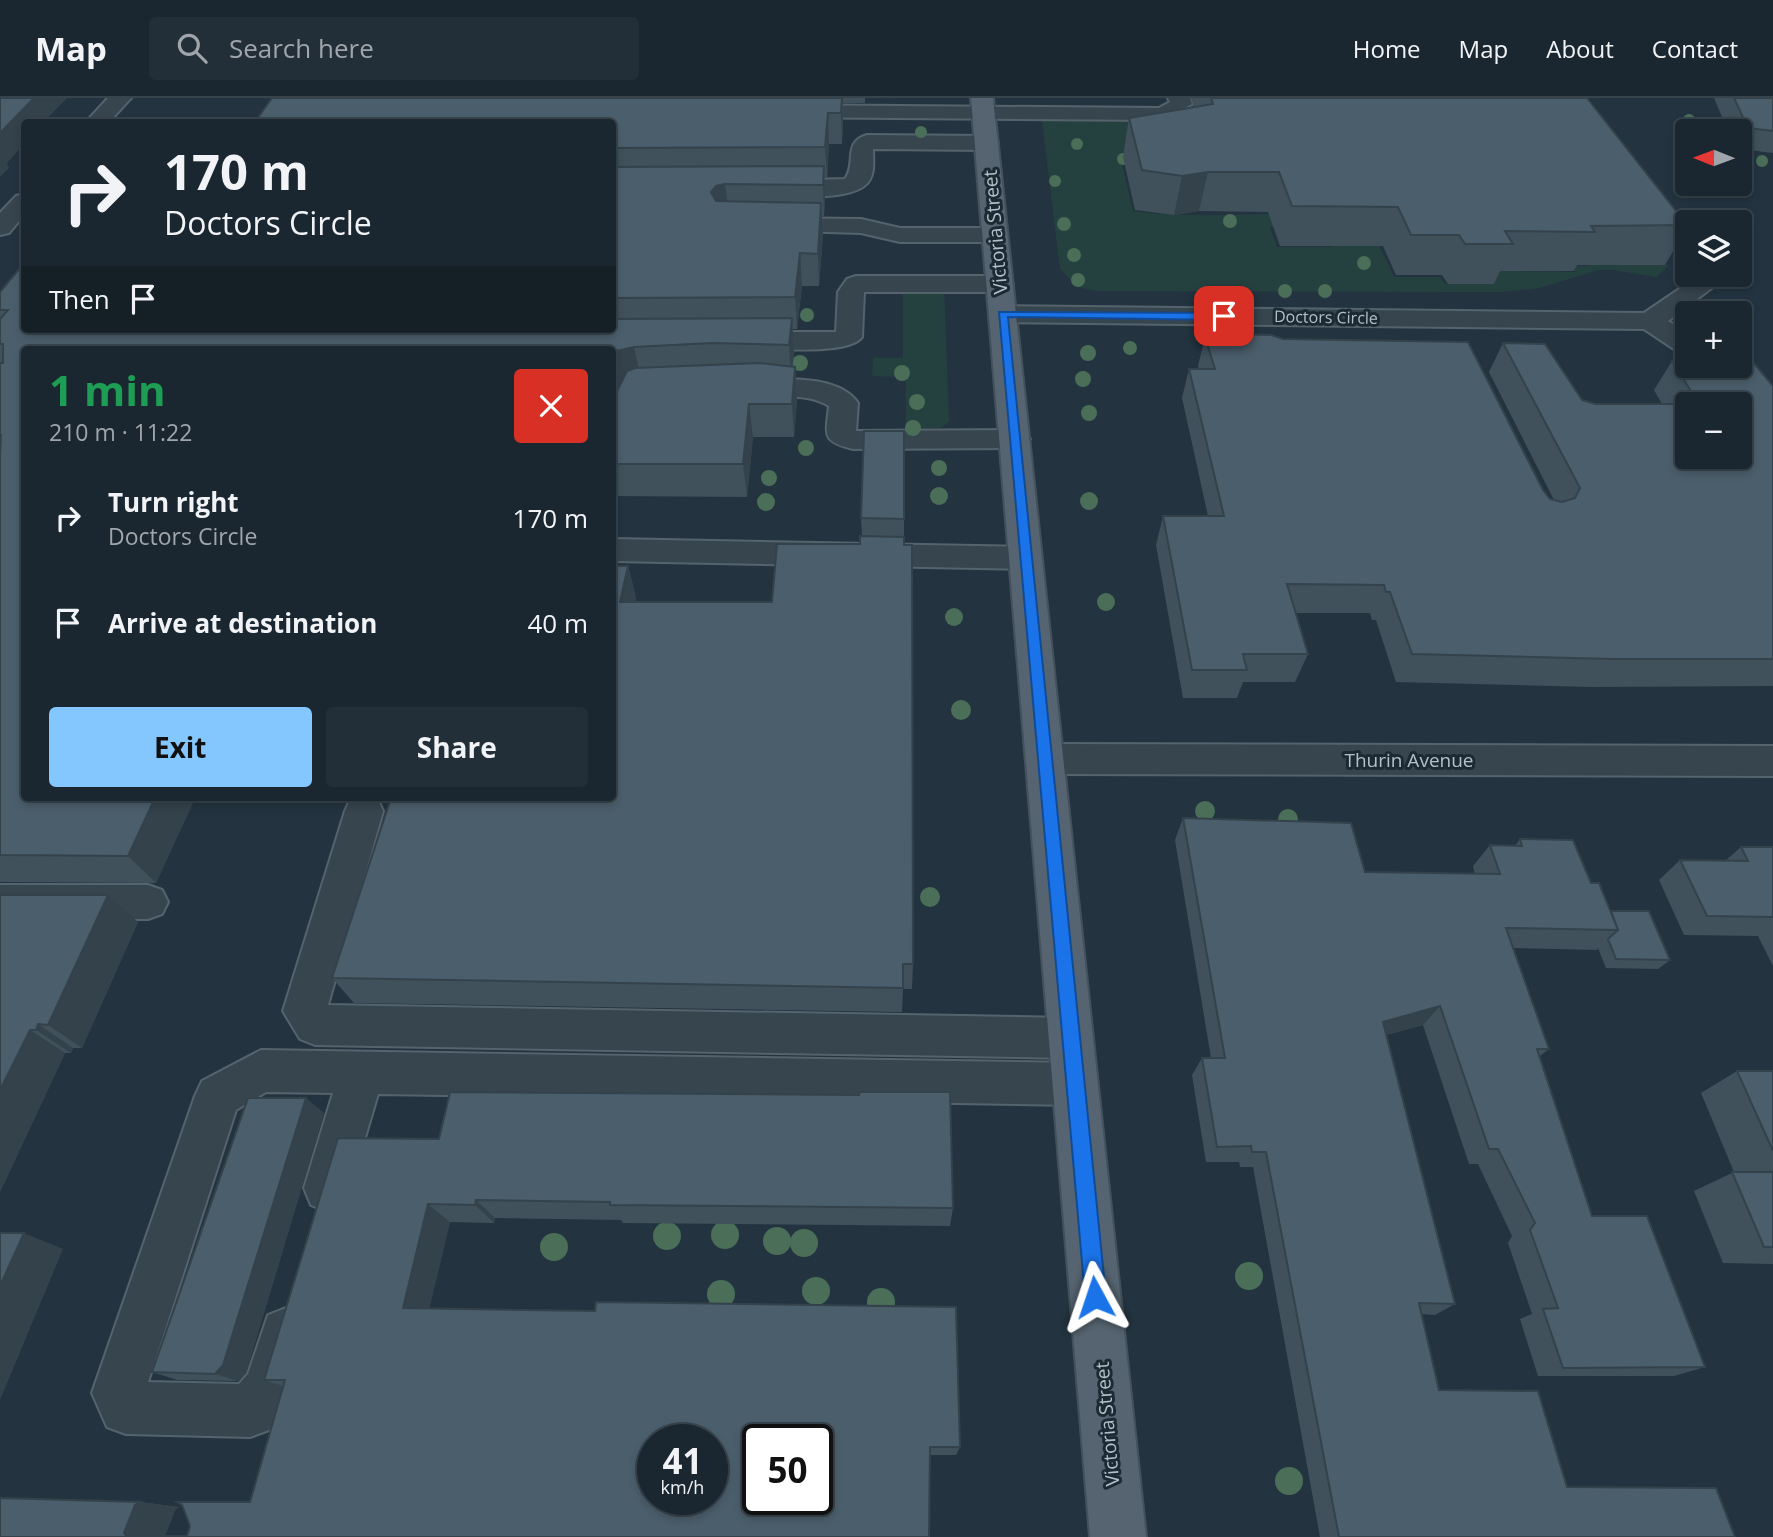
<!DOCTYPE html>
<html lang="en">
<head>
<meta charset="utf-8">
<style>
  :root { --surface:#1a2730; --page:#232f38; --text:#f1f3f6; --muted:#9fa5ab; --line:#38444c; --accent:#84c7fe }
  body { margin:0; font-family:"Open Sans",sans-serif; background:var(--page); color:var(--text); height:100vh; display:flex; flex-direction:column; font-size:26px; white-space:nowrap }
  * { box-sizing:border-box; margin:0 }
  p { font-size:23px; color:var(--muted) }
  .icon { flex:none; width:38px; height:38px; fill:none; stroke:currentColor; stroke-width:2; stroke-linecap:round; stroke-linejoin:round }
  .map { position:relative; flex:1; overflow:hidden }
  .side { position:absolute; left:21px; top:248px; width:595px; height:455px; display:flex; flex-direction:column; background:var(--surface); border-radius:7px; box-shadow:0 4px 10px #0003,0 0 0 2px var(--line) }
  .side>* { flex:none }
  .hud { position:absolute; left:21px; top:21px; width:595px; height:214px; border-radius:7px; box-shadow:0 4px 10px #0003,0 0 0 2px var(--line); background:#1a2730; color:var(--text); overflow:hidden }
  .needle { width:46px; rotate:271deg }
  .controls { position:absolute; left:1675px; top:21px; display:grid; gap:14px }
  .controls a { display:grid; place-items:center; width:77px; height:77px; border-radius:7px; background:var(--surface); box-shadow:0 4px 10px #0003,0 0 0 2px var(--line); font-size:35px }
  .speed { position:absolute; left:637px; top:1326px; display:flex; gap:14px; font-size:35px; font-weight:700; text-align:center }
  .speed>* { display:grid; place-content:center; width:91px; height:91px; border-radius:50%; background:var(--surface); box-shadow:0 4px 10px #0003,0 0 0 2px var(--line); line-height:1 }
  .speed small { font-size:18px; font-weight:400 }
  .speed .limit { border:4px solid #111; border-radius:10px; background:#fff; color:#111 }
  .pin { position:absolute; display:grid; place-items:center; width:60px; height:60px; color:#fff; margin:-30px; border-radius:14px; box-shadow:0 4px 10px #0006 }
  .me { position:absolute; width:77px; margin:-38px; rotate:355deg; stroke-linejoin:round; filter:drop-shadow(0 0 5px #0008) }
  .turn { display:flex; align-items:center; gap:24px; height:147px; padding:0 28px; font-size:32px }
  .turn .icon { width:91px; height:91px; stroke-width:2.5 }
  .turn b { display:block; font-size:49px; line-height:60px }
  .then { display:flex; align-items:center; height:66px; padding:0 28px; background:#0003; gap:14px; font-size:26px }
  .round { display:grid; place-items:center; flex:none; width:74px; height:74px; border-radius:7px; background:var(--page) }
  .head { display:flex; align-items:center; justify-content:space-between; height:119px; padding:0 28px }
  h1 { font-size:42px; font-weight:700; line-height:52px; color:#1e9e55 }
  .primary-button { display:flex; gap:14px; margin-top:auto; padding:14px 28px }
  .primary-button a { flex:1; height:80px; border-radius:7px; background:var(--accent); color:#111; font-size:28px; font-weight:700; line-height:80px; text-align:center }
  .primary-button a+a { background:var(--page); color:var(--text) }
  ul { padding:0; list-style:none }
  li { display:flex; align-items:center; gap:21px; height:105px; padding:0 28px }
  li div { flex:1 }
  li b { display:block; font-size:26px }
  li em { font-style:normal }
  header { display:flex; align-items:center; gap:42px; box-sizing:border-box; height:98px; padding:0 35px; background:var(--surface); border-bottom:2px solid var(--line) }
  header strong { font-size:33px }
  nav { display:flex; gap:38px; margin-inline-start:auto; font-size:24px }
  .search { width:490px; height:63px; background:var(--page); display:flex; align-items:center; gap:18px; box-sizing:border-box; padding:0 24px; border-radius:7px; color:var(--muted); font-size:26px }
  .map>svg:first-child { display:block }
</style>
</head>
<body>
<header>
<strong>Map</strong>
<div class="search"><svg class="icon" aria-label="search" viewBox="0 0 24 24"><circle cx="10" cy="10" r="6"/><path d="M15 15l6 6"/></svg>Search here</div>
<nav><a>Home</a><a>Map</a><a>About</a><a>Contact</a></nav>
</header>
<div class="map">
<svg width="1773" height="1439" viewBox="0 0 1773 1439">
  <rect width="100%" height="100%" fill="#233440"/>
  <path fill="#25413f" d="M1210,0L1154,52L1120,58L1133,113C1188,121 1245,115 1301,116L1307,129H1270L1277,149H1332L1320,115L1364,116L1394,179H1440L1445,186H1495L1461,122H1485L1515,173L1575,174L1573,168H1590L1589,165L1669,167L1656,179L1614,172H1598L1540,190L1501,194L1097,193L1078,189L1060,171L1042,22L1179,21Z
    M944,191L949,324L940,330H906V279L872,278L873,260H903V194Z"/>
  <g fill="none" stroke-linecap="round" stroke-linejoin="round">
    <g stroke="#55636d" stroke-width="4">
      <path id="minor" d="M108,0H131L109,24H86Z
        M760,0H782L781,7L1159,10L1170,4L1168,0H1190L1192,6L1163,22L769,19L758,13Z
        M867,37L987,38L998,45L987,52L873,51C873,61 875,74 869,83C855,104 794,98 772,97L764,95L760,90L764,85L772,83L845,81C857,66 842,44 867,37Z
        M24,96V117L9,135L0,137V115L16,98Z
        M769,120L861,121L900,130H995L1004,132L1007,137L1004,142L995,144H900L861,135L760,132L757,127L760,122Z
        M1700,177H1729L1668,223L1687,235V255L1677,253L1644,231L1003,224L994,222L990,216L994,210L1003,208L1644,215Z
        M856,178H1000L1009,181L1013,186L1009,191L1000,194H864L862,239C849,258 766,250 742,250L732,248L729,242L732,236L742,234H836L838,194L847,181Z
        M771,281C798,281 841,280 858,305L856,333L1015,332L1025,335L1030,341L1025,347L1015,350L853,351C821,343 826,338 829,308C800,290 766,305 735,297L731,291L735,285Z
        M612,441L1025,449L1036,452L1041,460L1036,468L1025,471L612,463Z
        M1045,646L1773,648V678L1045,676L1032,671L1026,661L1032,651Z
        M356,700L378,702L383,713L328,907L1071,920L1086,926L1093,940L1086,954L1071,960L315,947L300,941L283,913L345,713L350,702Z
        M0,787H148L162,792L168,804L162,816L148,821H0Z
        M261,952L1075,965L1091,971L1097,986L1091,1001L1075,1007L378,996L345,1107L328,1114L311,1107L304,1090L333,995L266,994L236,1012L148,1284L239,1286L248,1276L268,1217L286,1210L304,1217L311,1235L288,1309L269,1332L250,1339L126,1336L107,1329L92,1295L195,998L202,983Z"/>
    </g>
    <g stroke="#43515b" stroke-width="4">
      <path id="major" d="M971,0H993L1146,1439H1090Z"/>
    </g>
    <use href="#minor" fill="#37454f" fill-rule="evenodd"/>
    <use href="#major" fill="#556470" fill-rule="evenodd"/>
  </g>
  <g fill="#4a6e58">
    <circle cx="1689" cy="22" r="6"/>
    <circle cx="921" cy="34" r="6"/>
    <circle cx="1077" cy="46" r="6"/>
    <circle cx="1123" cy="61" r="6"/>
    <circle cx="1762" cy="63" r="6"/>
    <circle cx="1055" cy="83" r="6"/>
    <circle cx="1230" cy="123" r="7"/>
    <circle cx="1064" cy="126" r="7"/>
    <circle cx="1074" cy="157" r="7"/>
    <circle cx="1364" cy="165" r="7"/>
    <circle cx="1078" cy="182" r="7"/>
    <circle cx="1285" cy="193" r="7"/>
    <circle cx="1325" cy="193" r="7"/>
    <circle cx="807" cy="217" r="7"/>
    <circle cx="1130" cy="250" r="7"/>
    <circle cx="1088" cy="255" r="8"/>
    <circle cx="800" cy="265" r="8"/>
    <circle cx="902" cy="275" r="8"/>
    <circle cx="1083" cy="281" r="8"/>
    <circle cx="917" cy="304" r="8"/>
    <circle cx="1089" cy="315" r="8"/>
    <circle cx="913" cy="330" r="8"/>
    <circle cx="806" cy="350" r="8"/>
    <circle cx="939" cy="370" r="8"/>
    <circle cx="769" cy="380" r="8"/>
    <circle cx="939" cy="398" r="9"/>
    <circle cx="1089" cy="403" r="9"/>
    <circle cx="766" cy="404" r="9"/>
    <circle cx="1106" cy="504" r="9"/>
    <circle cx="954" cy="519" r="9"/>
    <circle cx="961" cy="612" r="10"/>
    <circle cx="1205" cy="713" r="10"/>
    <circle cx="1288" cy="721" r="10"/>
    <circle cx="930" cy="799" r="10"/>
    <circle cx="725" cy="1137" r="14"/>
    <circle cx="667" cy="1138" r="14"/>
    <circle cx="777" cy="1143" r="14"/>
    <circle cx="804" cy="1145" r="14"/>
    <circle cx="554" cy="1149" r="14"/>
    <circle cx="1249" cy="1178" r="14"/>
    <circle cx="816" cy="1193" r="14"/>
    <circle cx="721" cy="1196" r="14"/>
    <circle cx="881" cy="1204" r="14"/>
    <circle cx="1289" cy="1383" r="14"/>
  </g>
  <path fill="#40515c" d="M272,0H865V5H843V22L842,46H829L827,80H824L825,100L824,118H822L823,137L819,188H802L797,231H793L794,253L793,269H795L797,302L794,339H753L747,399L612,398V295L617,293L621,286L612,288L24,252V700H195L156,785L0,784V194L24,231H612V24Z
    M1191,0H1587L1687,126V129L1665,167H1577L1574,173H1500L1494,186H1448L1442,177H1396L1383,148H1280L1268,114L1199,113L1174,117L1135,112L1123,59L1129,20L1194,9Z
    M1714,0H1773V55L1740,51V33H1728Z
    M1214,236L1543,392L1550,401L1554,402L1489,274L1503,245L1582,302L1595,306H1662L1654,292L1672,263L1773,288V588L1591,589L1396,584L1376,522H1372L1370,515H1295L1308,556L1295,584H1243L1237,600H1183L1156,447L1163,418H1208L1182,300L1189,271H1199L1198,268L1205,239H1213Z
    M904,333V439L913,866L912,891H903L902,914L354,905L332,880L628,468L636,500L635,504H772L860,446L862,438L861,420Z
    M1183,720L1365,774L1475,776L1473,768L1490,747L1515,748L1520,741L1591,785L1611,813L1670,862L1658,871L1606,870L1598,850L1597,852L1513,850L1549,951L1540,958L1592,1118L1705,1269L1674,1278H1538L1520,1221L1532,1216L1508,1145L1512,1138L1478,1066H1469L1423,927L1386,937L1455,1206L1435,1217L1421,1216L1439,1292L1567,1389L1735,1439H1320L1253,1069H1240L1239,1064H1206L1192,977L1202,960H1211L1175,742Z
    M1741,749H1773V868L1758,838L1684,837L1659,782L1680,762L1725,763Z
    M0,797L138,824L82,950H73L71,955H65L0,1094Z
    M1737,973H1773V1166L1723,1165L1694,1093L1734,1074L1701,995Z
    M324,1015L246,1275L238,1283L177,1282L152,1274Z
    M338,1040L953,1110L950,1128L623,1125L621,1122L495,1120L494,1125L450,1124L429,1211L960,1349L956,1357H930L929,1439H0L140,1404L179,1409L175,1412L165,1438H187L250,1404L283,1288L264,1282Z"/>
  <path fill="#34424b" d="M34,0H67L44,24H24V46L7,65L9,70L0,79V35Z
    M842,0L843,22L842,46L841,15Z
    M828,15L829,46L827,80L825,49Z
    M824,68L825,100L824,118L823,87Z
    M1208,74L1199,113L1174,117L1182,78Z
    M725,86L729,117L719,119L711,94L716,88Z
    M821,105L823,137L819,188L818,156Z
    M800,155L802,188L797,231L795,199Z
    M792,220L794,253L791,280L789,247Z
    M634,249L641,281L612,288V254Z
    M795,269L797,302L794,339L792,306Z
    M749,306L753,339L747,399L743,366Z
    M628,468L636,500L628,535L620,504Z
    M155,700H195L156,785L128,758Z
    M108,797L138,824L82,950L48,927Z
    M1440,908L1423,927L1368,942L1383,924Z
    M38,926L73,950L71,955L36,932Z
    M30,932L65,955L0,1094V992Z
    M306,1000L324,1015L246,1275L238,1283L215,1276Z
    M476,1102L495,1120L494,1125L475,1107Z
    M428,1106L450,1124L426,1224L403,1210Z
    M24,1135L63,1151L0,1302V1188Z
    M140,1404L179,1409L175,1412L165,1438H126L124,1435L135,1407Z"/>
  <path fill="#4b5e6b" stroke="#34424b" stroke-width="2" fill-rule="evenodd" d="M0,0H34L0,35Z
    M272,0H842L841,15H828L825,49L612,50V24H255Z
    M1211,0H1587L1687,127L1591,128L1595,134L1505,133L1513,146H1465L1459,137H1411L1398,109L1292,108L1279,74H1208L1182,78L1142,72L1129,20L1213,6Z
    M1734,0H1773V33L1748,30Z
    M824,68L823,87L725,86L716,88L711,94L716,103L821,105L818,156L800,155L795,199L612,200V69Z
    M24,165V231H612V221L792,220L789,247L712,245L634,249L612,254V252H24V700H155L128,758L0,757V360L1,337H0V265H3V246H0V221L8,212H0V194Z
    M1214,236L1271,237L1283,241L1468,244L1543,392L1550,401L1562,404L1575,400L1580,390L1503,245L1545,246L1582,302L1595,306H1699L1672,263H1687V268H1740V263H1752L1773,288V561H1612L1412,556L1390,494H1386L1384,487L1287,486L1308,556H1243L1247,572H1192L1163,418H1224L1189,271H1215L1205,239H1215ZM1687,306H1740V359H1687Z
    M759,265L795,269L792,306H749L743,366H612V295L617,293L627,273L635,270Z
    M864,333H904V421L861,420Z
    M860,438L904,439V447H912L913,866H903V890L332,880L391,700H612V468H628L620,504H772L777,446H860Z
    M1183,720L1351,725L1365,774L1500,776L1490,747L1522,748L1520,741L1573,742L1591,785H1599L1618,832L1506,830L1549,951H1537L1592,1118H1647L1705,1269L1563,1270L1543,1211L1558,1210L1530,1132L1535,1125L1498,1051H1489L1440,908L1383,924L1455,1206L1419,1205L1439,1292L1538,1293L1567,1389L1716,1390L1735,1439H1339L1266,1054H1252L1251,1048L1217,1049L1202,960H1225Z
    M1741,749H1773V819L1707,818L1680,762L1748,763Z
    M0,797H108L48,927L38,926L36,932H30L0,992Z
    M1611,813H1649L1670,862L1616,861L1608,841L1618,832Z
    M1737,973H1773V1053Z
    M450,994L859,997L860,994H950L953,1110L610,1107V1104L476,1102L475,1107L428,1106L403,1210L595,1213L596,1204L956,1209L960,1349H930L929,1439H0V1400L140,1404L135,1407L124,1435L126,1438H187L190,1428L182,1407L177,1404H250L285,1282H264L338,1040L439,1041ZM653,1342H712V1402H653ZM758,1342H817V1402H758Z
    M248,1000H306L223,1267L215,1276L152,1274Z
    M1732,1074H1773V1149H1764Z
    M0,1135H24L0,1188Z"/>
  <path fill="#1a73e8" stroke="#114b97" stroke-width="2" d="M999,214L1224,215L1230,218L1224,222L1008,219L1106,1199L1102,1206L1095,1209L1088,1206L1085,1199Z"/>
  <g text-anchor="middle" stroke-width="6" stroke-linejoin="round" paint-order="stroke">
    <g font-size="16" fill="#b3c0ca" stroke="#1c2a34">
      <text transform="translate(1326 219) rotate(1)" y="6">Doctors Circle</text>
    </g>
    <g font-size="19" fill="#b3c0ca" stroke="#1c2a34">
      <text transform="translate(995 134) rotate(-95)" y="7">Victoria Street</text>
      <text x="1409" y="669">Thurin Avenue</text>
      <text transform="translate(1107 1326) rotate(-95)" y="7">Victoria Street</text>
    </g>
  </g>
</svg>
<div class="controls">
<a><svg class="needle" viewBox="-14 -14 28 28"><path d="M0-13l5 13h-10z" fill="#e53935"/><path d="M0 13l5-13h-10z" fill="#9fa5ab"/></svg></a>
<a><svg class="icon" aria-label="layers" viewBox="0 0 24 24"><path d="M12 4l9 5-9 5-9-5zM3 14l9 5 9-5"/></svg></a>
<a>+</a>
<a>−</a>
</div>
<div class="speed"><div>41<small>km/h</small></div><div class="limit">50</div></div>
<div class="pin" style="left:1224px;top:218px;background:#d93025"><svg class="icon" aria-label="arrive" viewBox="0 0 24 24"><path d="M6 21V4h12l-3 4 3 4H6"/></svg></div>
<svg class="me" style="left:1095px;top:1199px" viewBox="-20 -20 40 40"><path d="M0-17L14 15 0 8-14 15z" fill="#1a73e8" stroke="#fff" stroke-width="4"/></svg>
<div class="hud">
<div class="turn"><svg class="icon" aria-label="right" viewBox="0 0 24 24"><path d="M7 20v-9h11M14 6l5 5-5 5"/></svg><div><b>170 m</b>Doctors Circle</div></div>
<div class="then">Then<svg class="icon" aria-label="arrive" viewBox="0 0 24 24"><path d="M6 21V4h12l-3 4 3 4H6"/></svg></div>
</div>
<section class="side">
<div class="head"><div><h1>1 min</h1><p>210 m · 11:22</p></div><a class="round" style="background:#d93025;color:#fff"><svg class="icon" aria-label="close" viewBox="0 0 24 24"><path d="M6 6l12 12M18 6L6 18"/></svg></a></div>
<ul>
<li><svg class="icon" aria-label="right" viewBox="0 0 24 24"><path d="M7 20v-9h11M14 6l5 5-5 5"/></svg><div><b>Turn right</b><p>Doctors Circle</p></div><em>170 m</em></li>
<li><svg class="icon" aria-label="arrive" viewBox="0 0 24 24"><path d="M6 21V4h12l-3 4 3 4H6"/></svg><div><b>Arrive at destination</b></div><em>40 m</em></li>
</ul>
<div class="primary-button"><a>Exit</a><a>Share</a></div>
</section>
</div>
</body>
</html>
